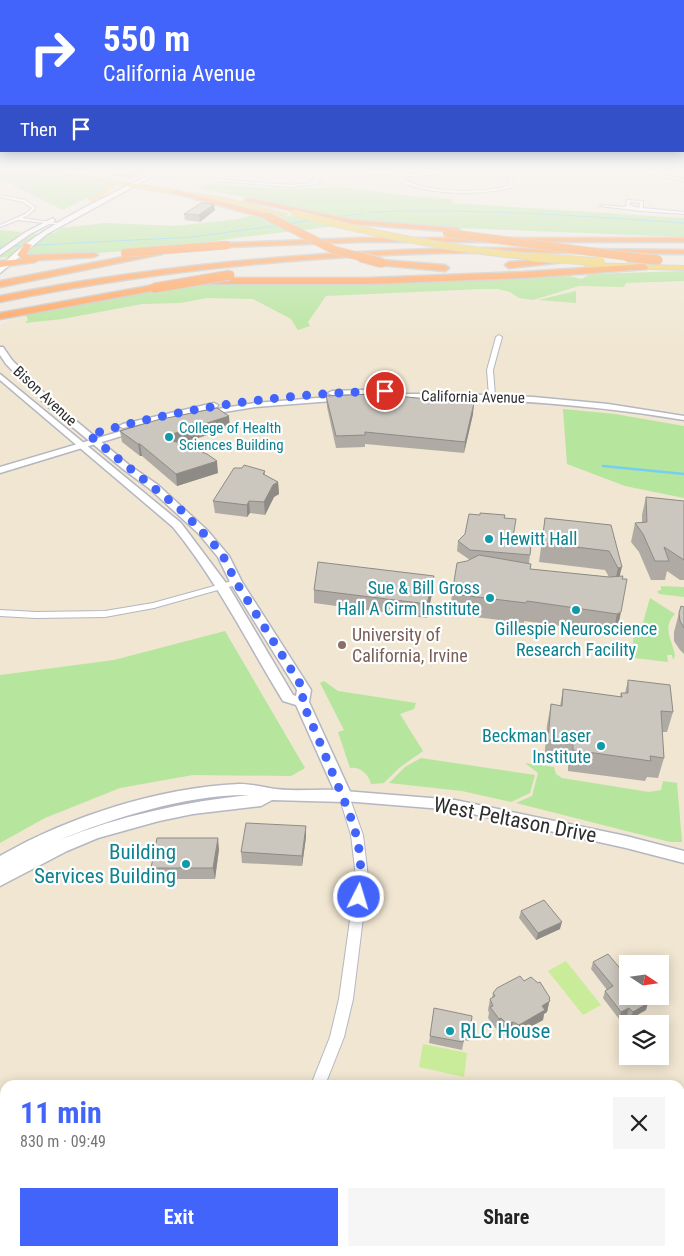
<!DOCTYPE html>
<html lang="en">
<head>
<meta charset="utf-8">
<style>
  :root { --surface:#fff; --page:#f6f6f6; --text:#222; --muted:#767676; --accent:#4264fb }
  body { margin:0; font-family:"Roboto Condensed",sans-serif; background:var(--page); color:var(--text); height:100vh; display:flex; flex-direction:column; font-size:19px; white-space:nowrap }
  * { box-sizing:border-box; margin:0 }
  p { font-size:16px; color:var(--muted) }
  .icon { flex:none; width:28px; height:28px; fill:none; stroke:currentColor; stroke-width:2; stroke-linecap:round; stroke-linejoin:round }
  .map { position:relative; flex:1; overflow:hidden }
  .details { position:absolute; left:0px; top:1080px; width:685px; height:176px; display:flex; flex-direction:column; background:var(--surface); border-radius:15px 15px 0 0; box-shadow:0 2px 12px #0003 }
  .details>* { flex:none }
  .hud { position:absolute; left:0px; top:0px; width:685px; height:152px; box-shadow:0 2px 12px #0003; background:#4264fb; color:#fff; overflow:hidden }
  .needle { width:32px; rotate:103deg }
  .tools { position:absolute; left:619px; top:955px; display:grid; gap:10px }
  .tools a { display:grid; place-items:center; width:50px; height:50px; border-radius:0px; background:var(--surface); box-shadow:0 2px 12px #0003; font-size:25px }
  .pin { position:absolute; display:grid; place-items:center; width:42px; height:42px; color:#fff; margin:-21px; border:2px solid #fff; border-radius:50%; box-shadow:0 1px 5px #0007 }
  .me { position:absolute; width:55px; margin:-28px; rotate:5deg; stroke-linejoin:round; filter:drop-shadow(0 0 4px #0008) }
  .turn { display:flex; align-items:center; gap:18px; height:105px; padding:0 20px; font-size:22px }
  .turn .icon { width:65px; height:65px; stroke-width:2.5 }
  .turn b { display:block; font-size:35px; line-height:42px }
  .then { display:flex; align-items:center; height:48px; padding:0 20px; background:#0003; gap:10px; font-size:19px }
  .round { display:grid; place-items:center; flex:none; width:52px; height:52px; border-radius:0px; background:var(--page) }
  .overview { display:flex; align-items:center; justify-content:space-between; height:85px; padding:0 20px }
  h1 { font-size:30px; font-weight:700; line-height:38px; color:var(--accent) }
  .action { display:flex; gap:10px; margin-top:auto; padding:10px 20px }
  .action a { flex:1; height:58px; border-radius:0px; background:var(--accent); color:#fff; font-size:20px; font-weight:700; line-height:58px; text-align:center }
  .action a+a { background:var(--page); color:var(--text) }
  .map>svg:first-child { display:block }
</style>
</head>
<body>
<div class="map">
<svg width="684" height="1256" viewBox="0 0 684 1256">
  <rect width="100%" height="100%" fill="#efe9e1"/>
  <path fill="#f0e6d1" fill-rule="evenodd" d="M684,273V1256H0V327L2,324L13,318L146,294L584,279ZM628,964H660V996H628ZM628,1024H660V1056H628ZM5,1085H680V1251H5Z"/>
  <path fill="#b6e59e" d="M0,171H28L99,183L108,187L63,210L0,179Z
    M209,184L287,189L340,187L411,196L453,199L451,203L684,218V237L457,228L370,222L236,238L171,248L67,255L26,254L0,258V230L22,232L18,235L54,233L62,228L105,223L176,226L238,219L254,215L269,219L261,213L249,209L252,208L283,217L312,212L256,199L198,189Z
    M684,271V281L626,283L624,287L579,286L533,300L519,298L510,292L498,289H482L326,296L308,322L310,326L298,330L291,319L253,299L207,298L181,303L142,304L62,319L25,323L28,320L26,315L192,284L340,285L565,275L582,279L589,274Z
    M576,291V303L538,300Z
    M563,409L615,414L684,426V498L625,486L567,464Z
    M661,586L684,587V597L659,594L657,591L661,590Z
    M650,598L675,614C661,628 673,641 675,656L673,660L672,655H667L668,662L634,658L633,639L642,626Z
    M225,631L305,768L291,776L193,775L120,788L45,818L0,843V675L114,660Z
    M324,681L338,691L416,703L414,709L400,714L423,751L399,768L384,783L371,784C369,774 359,766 350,768L338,732L344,730L320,683Z
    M421,758L535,775L530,793L511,802L462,791L389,783L405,767Z
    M525,763L554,767L556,774L562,778L649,792L661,790L663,781L677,783L682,842H670L516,803L532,796L538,773Z"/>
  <path fill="#c9ec9a" d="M566,961L601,1005L583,1015L548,971Z
    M423,1044L467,1053L464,1077L419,1067Z"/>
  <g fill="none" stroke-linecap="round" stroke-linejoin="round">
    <path stroke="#75cff0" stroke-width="1" d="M370,212C474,208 580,216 684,223
      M334,217L362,214
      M287,224L313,220
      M0,247L193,237L281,225"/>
    <path stroke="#75cff0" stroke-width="2.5" d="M603,466L684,474"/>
    <g stroke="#b4b7c1" stroke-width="2">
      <path id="minor" d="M233,171H237L222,180L293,185L315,182L308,178L312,171H316L312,178L321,183L293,187L216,181Z
        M498,171H502L511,175L514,187C483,196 431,195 401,182L398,175L401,174L404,180C431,193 482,194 511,185L508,177Z
        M668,171H673L659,175L657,174Z
        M0,195L25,200L35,207V209L27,216L22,218L64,224L62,225L18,220L0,227V225L25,214L32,208L23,202L0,197Z
        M627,200L643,201V208L684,212V214L641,211L600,206L602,205L626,207ZM630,202L640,203L639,208L629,205Z
        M499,335L502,337L493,370L495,396L492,398L489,396L487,370L496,337Z
        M236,580H239L240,582L239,584L154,608L105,617L36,618L0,616V610L36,612L105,611L153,603Z
        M344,792L348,793L349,796L363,835L368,877L353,999L344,1037L325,1085H311L330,1037L339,999L356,877L351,835L339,796L340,793Z
        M279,1251H295V1256H279Z"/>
    </g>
    <g stroke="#b4b7c1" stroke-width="3">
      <path id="tertiary" d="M310,171L411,174L478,171L411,176Z
        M637,171L684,179V181L639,172Z
        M389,389L393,391L392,393L332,395L328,393L332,391Z
        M377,394H457L533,397L608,404L684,416V420C583,403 482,397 380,398H377Z
        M342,396L346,398L345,400L255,407L206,415L202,413L206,411L255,403Z
        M214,403L218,405L217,407L123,428L119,426L123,424Z
        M135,427H138V431L0,473V467Z
        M344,791L455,800L626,836L684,851V863L626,848L455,810L344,801L339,800L337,796L339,792Z"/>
    </g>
    <g stroke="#b4b7c1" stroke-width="3">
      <path id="secondary" d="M157,171H162L47,234L0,273V267C38,226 107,197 157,171Z
        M53,218L55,221L30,234L0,255V250L26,232Z
        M0,347H3L12,360L51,400L129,465L158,485L207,530L229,556L242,582L311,690L309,702L352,796L349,800L344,802L272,800L261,806L193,814L159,821L98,838L67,851L0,886V856C70,816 158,788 239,784C250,784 259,786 269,788C289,792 313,789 334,790L296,705L283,701C247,642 217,581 173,527L0,380V374L181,523L229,587L293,695L296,696L297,690L230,582L218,557L199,534L150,489L123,469L45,404L6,364L0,355ZM249,795C183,802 120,816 59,840C112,818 190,794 249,795Z"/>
    </g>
    <g stroke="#c9c9c9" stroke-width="2">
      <path id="primary" d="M42,171H54L229,199L287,214L284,216L229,203L108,183L113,186V188L91,202L89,199L107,187L99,182Z
        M141,171H149L130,178L112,175C119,172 131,174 141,171Z
        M586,263L684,266V270L589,267L585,265Z"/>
    </g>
    <g stroke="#c9c9c9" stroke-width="3">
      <path id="motorway" d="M175,190L272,215L273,217L269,219L173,193V191Z
        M248,198L353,220L456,228L460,230L456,232L353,224L246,201L244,200Z
        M360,238H684V242H360L227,247L223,245L227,243Z
        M25,243L32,245L26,254L29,255L94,253L98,255L94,257L39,260L35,262L0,267V261L23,259L17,255Z
        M471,248L684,250V254C585,253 485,251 386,255C256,261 127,276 0,302V296C156,265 313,251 471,248Z
        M159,250H162V254L0,287V281Z
        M562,258H565V262L509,268L505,265L509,262Z
        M382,260L445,265L449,268L445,271L379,265L378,263Z
        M644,264L648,267L647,269L523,278L367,284H200L196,281L200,278H367L523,272Z
        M154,285L157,286V290L0,319V313Z"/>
    </g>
    <use href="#minor" fill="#fff" fill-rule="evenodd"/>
    <use href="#tertiary" fill="#fff" fill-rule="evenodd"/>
    <use href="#secondary" fill="#fff" fill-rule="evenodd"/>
    <use href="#primary" fill="#f2d163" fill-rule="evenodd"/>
    <use href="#motorway" fill="#ffa35c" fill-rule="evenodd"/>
    <g stroke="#c9c9c9" stroke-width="8" stroke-linecap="butt">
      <path id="primary-bridge-far1" d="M294,213C378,236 461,251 547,258"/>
    </g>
    <g stroke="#c9c9c9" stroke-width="9" stroke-linecap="butt">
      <path id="primary-bridge" d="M532,257L601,262"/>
    </g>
    <g stroke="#c9c9c9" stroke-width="9" stroke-linecap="butt">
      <path id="motorway-bridge-far1" d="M269,217L334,250L365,258
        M447,233L640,258
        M125,253L227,245"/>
    </g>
    <g stroke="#c9c9c9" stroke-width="11" stroke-linecap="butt">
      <path id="motorway-bridge" d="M360,257L382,263
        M627,257L658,260
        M154,288L230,275"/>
    </g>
    <use href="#primary-bridge-far1" stroke="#f2d163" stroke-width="6"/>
    <use href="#primary-bridge" stroke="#f2d163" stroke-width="8"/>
    <use href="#motorway-bridge-far1" stroke="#ffa35c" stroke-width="8"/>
    <use href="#motorway-bridge" stroke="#ffa35c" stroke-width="9"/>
  </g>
  <path fill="#afaba4" d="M215,210L200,222L185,220L184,214Z
    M326,396L473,414L464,453L365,444V447L336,448L327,407Z
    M230,428L180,444L218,473L177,486L142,456H140L122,442L120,431Z
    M265,471V475L278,482L279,494L274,497L265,515L250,513L247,517L215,513L213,501Z
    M646,497L684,501V580H680L667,571L665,580H651L639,552L631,542L635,523H642V515Z
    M505,518L513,543L531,545L529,563L530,569L609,577L605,570L539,562L545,518L611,525L620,576L617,632L613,633L524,621V623L450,614L452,594L467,561L470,560L457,551L458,541Z
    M433,589L427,618L314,603V590Z
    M684,607V654L680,650L674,641V632L679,613Z
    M628,680L673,712L667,732H662L664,758L658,778L647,777L645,781L568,771V764L544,761L547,725L551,704L560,706L563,689L620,697L621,693H625Z
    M306,826V837L302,866L242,863L241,852Z
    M219,849L215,879H153L151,868Z
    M521,911L560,929L536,940L519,918Z
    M593,962L646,1010L630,1019L627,1015L619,1019L603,998L605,991L607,990L591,969Z
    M524,981L550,998L547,1012L544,1014L543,1020L516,1035L511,1032L505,1035L499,1029L497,1030L488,1018L489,1013L488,1010L490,999L492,998L493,993Z
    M434,1008L470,1034L469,1041L464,1040L462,1050L429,1043Z"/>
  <path fill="#8e8b86" d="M214,204L215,210L200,222L199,215Z
    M474,403L473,414L464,453L465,442Z
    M229,416L230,428L164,448L163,437Z
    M138,444H140L142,456H140Z
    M217,461L218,473L177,486L176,474Z
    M278,482L279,494L274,497L265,515L264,502L273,485Z
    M249,501L250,513L247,517V505Z
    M622,567L617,586L614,587L618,568Z
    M434,576L433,589L427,618V604Z
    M621,612L617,632L613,633L617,614Z
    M306,826V837L302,866V856Z
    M218,838L219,849L215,879L213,868Z
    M562,922L560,929L536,940L538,933Z
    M550,998L547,1012L544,1014L543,1020L516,1035L519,1025Z
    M648,1003L646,1010L630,1019L633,1012Z
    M629,1008L627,1015L619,1019L621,1012Z
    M501,1018L499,1029L497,1030L499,1019Z
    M513,1022L511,1032L505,1035L507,1024Z"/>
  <path fill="#cbc7bf" stroke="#8e8b86" d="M201,203L214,204L199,215L184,214Z
    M373,394L474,403L465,442L365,432V435L336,436L326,396Z
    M217,408L229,416L163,437L207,454L217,461L176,474L140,444H138L120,431L157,420Z
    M244,465L265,471L263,474L278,482L273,485L264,502L249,501L247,505L213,501L234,468H242Z
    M646,497L684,501V560L664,547L669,561H655L643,534L635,523L647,522Z
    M480,513L505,515L504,518L516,519L512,543L531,545L530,555L470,550L458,541L465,534L469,514L480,515Z
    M545,518L611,525L622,567L618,568L609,551L542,543Z
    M479,555L531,564L530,569L609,577L623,576L622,579H627L621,612L617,614L527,601L526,603L452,594L457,563L467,561Z
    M318,562L434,576L427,604L314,590Z
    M681,606L684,607V628L680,621L679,613Z
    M628,680L670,685L673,712L661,711L664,758L650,756L651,761L573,750V744L548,740L551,704L562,706L563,689L622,697L621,693H628Z
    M246,823L306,826L302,856L241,852Z
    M157,838H218L213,868H151Z
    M544,900L562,922L538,933L521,911Z
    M608,954L628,978V996H643L648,1003L633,1012L629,1008L621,1012L605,991L613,986L593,962Z
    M520,976L524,981L531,977L538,983L540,982L550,998L549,999L550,1001L542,1006L545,1010L519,1025L513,1022L507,1024L501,1018L499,1019L490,1007L493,1006L490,999L495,996L493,993L497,988Z
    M434,1008L472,1016L470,1034L465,1033L463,1042L430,1036Z"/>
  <linearGradient id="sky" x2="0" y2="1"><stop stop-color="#7abfeb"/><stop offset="0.49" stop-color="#f8f5f2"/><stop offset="1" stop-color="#f8f5f2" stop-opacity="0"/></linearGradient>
  <rect width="684" height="347" fill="url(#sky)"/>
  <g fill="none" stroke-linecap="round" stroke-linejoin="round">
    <path stroke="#4264fb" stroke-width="9" stroke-dasharray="0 16.2" d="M359,897C365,848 354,823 335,779C324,753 314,727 302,702L304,690L236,582L223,556L212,542L180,509L89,435C186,406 284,394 385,391"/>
  </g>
  <g fill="#0f9aa8" stroke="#fff" stroke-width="2">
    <circle cx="169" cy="437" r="5"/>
    <circle cx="489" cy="539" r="5"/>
    <circle cx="490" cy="598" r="5"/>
    <circle cx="576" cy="610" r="5"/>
    <circle cx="601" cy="746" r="5"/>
    <circle cx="186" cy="864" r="5"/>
    <circle cx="450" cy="1031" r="5"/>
  </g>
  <circle fill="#8d6e63" stroke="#fff" stroke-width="2" cx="342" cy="645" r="5"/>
  <g text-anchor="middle" stroke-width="4.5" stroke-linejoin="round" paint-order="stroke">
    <g font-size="15" fill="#2e2e2e" stroke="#fff">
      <text transform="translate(45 396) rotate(43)" y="5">Bison Avenue</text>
      <text transform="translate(473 397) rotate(1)" y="5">California Avenue</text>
    </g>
    <g font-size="15" fill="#0d838f" stroke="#fff" text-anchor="start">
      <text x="179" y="433">College of Health<tspan x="179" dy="17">Sciences Building</tspan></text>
    </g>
    <g font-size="18" fill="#0d838f" stroke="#fff" text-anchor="end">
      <text x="499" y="545" text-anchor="start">Hewitt Hall</text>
      <text x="480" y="594">Sue &amp; Bill Gross<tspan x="480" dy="21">Hall A Cirm Institute</tspan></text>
      <text x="576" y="635" text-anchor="middle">Gillespie Neuroscience<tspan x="576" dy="21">Research Facility</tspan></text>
      <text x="591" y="742">Beckman Laser<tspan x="591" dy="21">Institute</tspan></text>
    </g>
    <g font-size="18" fill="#785e54" stroke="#fff" text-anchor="start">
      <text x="352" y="641">University of<tspan x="352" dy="21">California, Irvine</tspan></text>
    </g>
    <g font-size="21" fill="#2e2e2e" stroke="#fff">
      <text transform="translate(515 820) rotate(11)" y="7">West Peltason Drive</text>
    </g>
    <g font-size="21" fill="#0d838f" stroke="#fff" text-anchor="end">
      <text x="176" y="859">Building<tspan x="176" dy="24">Services Building</tspan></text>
      <text x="460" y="1038" text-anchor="start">RLC House</text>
    </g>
  </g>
</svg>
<div class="tools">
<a><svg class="needle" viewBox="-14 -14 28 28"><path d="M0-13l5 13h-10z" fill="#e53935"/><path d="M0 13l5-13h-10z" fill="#767676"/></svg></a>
<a><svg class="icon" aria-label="layers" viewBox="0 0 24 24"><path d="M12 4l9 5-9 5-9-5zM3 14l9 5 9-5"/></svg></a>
</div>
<div class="pin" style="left:385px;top:391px;background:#d93025"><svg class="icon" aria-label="arrive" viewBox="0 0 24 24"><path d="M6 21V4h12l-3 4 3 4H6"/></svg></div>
<svg class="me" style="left:359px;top:897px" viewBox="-20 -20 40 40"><circle r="17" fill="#4264fb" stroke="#fff" stroke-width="3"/><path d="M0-11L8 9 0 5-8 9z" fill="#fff"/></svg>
<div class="hud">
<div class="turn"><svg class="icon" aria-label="right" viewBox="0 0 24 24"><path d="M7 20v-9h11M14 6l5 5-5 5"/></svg><div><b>550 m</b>California Avenue</div></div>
<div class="then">Then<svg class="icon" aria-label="arrive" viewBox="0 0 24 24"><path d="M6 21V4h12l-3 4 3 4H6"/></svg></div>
</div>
<section class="details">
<div class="overview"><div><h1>11 min</h1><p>830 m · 09:49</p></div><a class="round"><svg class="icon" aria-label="close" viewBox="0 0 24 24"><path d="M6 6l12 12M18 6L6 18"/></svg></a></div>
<div class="action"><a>Exit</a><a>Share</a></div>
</section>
</div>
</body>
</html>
